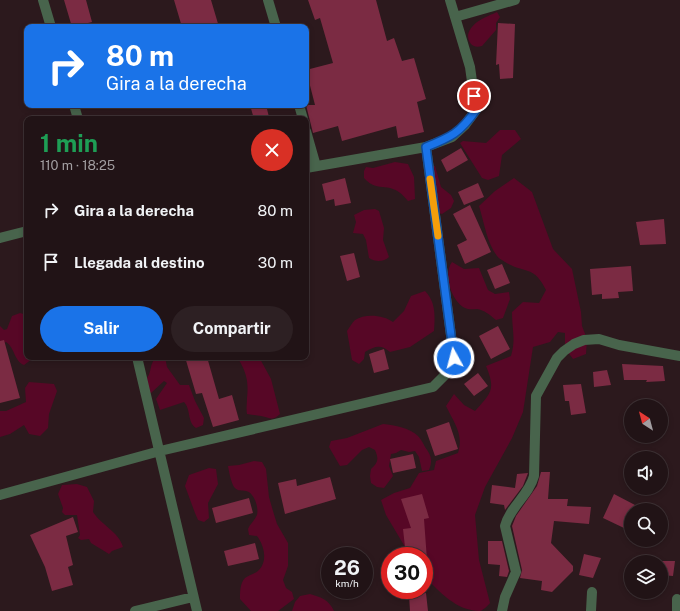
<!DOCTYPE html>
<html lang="es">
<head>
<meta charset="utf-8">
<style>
  :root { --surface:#211316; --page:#2d2023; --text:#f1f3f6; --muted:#a29ea1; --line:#3e3235; --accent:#1a73e8 }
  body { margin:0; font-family:"Public Sans",sans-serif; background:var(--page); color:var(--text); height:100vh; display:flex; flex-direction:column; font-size:15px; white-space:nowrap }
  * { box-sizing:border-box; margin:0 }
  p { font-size:13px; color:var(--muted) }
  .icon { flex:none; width:22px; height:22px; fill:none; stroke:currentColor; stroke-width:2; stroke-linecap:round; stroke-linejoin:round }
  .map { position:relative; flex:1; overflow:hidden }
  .drawer { position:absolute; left:24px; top:116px; width:285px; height:244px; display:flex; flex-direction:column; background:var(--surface); border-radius:8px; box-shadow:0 2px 6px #0003,0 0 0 1px var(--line) }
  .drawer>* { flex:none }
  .top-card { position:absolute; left:24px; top:24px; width:285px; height:84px; border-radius:8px; box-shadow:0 2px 6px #0003,0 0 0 1px var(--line); background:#1a73e8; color:#fff; overflow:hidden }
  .needle { width:26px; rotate:324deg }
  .controls { position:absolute; left:624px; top:399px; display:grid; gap:8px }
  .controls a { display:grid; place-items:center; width:44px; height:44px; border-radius:50%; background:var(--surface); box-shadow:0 2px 6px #0003,0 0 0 1px var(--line); font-size:20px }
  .speed { position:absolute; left:321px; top:547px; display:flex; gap:8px; font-size:20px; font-weight:700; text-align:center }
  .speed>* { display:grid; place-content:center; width:52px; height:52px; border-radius:50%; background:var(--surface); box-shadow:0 2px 6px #0003,0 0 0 1px var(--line); line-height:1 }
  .speed small { font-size:10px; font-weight:400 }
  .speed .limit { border:6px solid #d22; background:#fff; color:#111 }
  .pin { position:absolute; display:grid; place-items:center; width:34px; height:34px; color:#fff; margin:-17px; border:2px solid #fff; border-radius:50%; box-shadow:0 1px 4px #0007 }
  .me { position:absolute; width:44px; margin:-22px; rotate:353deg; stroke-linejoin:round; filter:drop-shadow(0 0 3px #0008) }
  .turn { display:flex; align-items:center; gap:14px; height:84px; padding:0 16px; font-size:18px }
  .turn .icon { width:52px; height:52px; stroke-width:2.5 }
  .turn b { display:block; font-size:28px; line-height:34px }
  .round { display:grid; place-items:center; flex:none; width:42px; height:42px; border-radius:21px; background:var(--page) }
  .head { display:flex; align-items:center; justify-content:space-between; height:68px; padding:0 16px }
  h1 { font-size:24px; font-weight:700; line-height:30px; color:#1e9e55 }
  .button { display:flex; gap:8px; margin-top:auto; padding:8px 16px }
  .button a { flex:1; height:46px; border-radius:24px; background:var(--accent); color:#fff; font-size:16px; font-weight:700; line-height:46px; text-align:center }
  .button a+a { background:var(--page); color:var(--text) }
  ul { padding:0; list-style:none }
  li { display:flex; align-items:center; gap:12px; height:52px; padding:0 16px }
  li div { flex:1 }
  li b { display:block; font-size:15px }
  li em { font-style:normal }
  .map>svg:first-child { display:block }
</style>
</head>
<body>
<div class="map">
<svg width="680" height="611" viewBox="0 0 680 611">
  <rect width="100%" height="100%" fill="#2c191d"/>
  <path fill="#570726" d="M497,12L500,17L496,23V30L482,46C473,49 468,43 468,35C471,22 486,17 497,12Z
    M500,130H515L521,139L502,155L499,176L488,180L482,178L460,143L463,141L486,143Z
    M395,162L408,164L414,177L415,199L408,201C390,178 379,195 364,178V171L366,167L373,168Z
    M431,166H435L441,187L451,195L454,201L451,208L442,214L439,213Z
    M514,178L532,192L553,249L572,269L581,312L582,326L587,339L586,354L573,359L565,348V333L558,332L550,342L533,347L523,412L512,438L485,487L475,515L479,560L490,603C488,605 484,610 480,611C456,611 439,591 424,576V556L408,552L386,515L381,500L394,493L410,488L419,473L434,470L436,461L458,453C464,434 454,423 446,406L454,394L464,405L475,411C491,393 496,390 486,366L511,356C516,339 512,330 512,312L523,302L539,303L546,290C534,265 525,274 505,262C503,260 499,259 497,256C487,243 484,222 479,206L495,191Z
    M375,209L379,211L384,228L383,240L389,257C384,262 375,262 369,258L366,240L363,234L353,233L356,222L354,215L364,210Z
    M452,262L464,269L479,268L488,290L495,294L509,292L510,299L503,318L496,320C490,315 484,310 477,309C472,309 469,310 465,308C451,301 443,274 452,262Z
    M425,291C436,302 435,316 434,331L410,347L390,352C381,344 375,346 365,352L364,359L359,364L352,360L347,331C349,328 352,323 355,320C365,313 384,315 393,322L404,311L411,296Z
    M20,313L27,315V357H31L32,359L24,365C14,361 15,348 6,342L0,345V326L4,330L7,329L12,316Z
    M156,357H165L167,367L180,385H189L195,401L204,418L203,425L196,428C187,422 191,409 184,402L160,410L156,399L167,383L164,381L151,393L148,391L147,378C152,371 149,365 156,357Z
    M237,357H259L271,379L280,414C273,421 270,418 261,416C257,415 252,415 247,414C246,408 247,404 247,398C249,381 246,371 237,357Z
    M29,382L54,384L57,391L49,414L48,428L40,436L29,434L24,425L10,434L0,437V411H6L26,402L25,388Z
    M383,424C395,425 410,428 418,436C421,439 423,443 425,447C431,455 433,460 429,470L422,471L419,457L415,451L409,452L401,450L396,453L391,454L389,466L393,476L384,488L377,487L371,483L370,476L371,469C378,463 379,459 375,450L369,447L362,450L347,465L340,466L329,447L331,441L347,438Z
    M254,461L262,462L266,469L269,497L273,511L277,524L288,543V566L283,580L286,588L292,592L294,599L278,611H251L240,599C240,592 240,583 245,578C249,575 255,574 259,570C268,561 264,545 257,536L249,535L248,529C250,524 255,520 257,515C259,508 254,492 246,491C242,490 238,492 234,487C231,482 229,472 228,466L239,465Z
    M209,468L216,469L218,484L208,503L209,518L204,522L198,520L195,513L185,486L189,475Z
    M77,484L87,487L94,501L93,512C101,525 119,532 123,547L112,551L109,554L91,543L89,539L81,540L78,538L80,535L77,515H65L62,512L63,508L58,494L62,485Z
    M310,594C321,597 329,600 334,611H292L295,602L300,596Z"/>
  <path fill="#7b2b43" d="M64,0H86L92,22L72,27Z
    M174,0H211L219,27H182Z
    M308,0H376L387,41L394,38L402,61L414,58L426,99L417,102L424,132L398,138L396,126L342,141L338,126L313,133L306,105H315L306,70L333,63L320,18L315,20Z
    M498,23L515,24L513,78L500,79L499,64L496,65Z
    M250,105H266L269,117L254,119Z
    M461,148L468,160L447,172L441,160Z
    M345,178L351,203L335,206L334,199L326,201L322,184Z
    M478,183L484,197L464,205L458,192Z
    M470,205L491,252L465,264L457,245L467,240L453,214Z
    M664,219L666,244L640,245L636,222Z
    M354,253L360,277L347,281L340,256Z
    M502,264L510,283L495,289L487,270Z
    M631,266L633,291L618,292L619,298L602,299V294L592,295L590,269Z
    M498,326L510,349L491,359L479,336Z
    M4,340L20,398L0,403V341Z
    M384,349L389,369L374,373L369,354Z
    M185,357H207L219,399L232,395L239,420L213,427L202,393L196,394Z
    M622,364L663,366L665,381L646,382L647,380H624Z
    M607,370L611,385L594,387L593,372Z
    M478,373L488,386L474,396L464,384Z
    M581,384L586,413L571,415L569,401H565L563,385Z
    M449,422L458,449L435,456L426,430Z
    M413,454L416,468L393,473L390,459Z
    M541,472H550L548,499H568L567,506L591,507L589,524L554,521L551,543L573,566V571L552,592L541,590L542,581L520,578L522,570L512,526L516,516L537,486Z
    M528,473L523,486L505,510L504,505L490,503L492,485L515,488L517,474Z
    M330,477L336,499L285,514L278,483L296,479L297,486Z
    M422,494L429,518L424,519L427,560H424V556H406L403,529L411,528L401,499Z
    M614,494L635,505L624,528L603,518Z
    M249,498L253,513L216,523L212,508Z
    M73,517L78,532L66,536L73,565L68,567L73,585L52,591L45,567L30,535Z
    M488,541H502L509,571L507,577L499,576L500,565L488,564Z
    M255,543L259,559L228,566L224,551Z
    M584,554L601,558L593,578L579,575Z
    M661,561H675L673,576L661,575Z
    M426,593L428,611H410L409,595Z"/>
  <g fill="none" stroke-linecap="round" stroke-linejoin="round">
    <path stroke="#48644c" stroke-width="10" d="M43,0L51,27
      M268,0L276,27
      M455,17L515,0
      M74,105L78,119
      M299,105L303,119
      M306,131L316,166
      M306,168L426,147L452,137L465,125L476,110L470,67L450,0
      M0,238L27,231
      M137,357L197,611
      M0,495L160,451L433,387L447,373L454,358L426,147
      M677,599V611
      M135,611L193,597
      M502,611L505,597L516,572L505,526C510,507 529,495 534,476L536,396L557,358L564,351L574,344L584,340L599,339L619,345L680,356
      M591,611L592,592"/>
  </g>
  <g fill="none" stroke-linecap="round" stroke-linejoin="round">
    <g stroke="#114b97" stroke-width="10">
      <path id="route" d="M454,358L426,147C451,137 460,133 476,110L474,96"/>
    </g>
    <use href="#route" stroke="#1a73e8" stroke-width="7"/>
    <path stroke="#f59e0b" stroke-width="7" d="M430,179L438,236"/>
  </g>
</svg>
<div class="controls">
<a><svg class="needle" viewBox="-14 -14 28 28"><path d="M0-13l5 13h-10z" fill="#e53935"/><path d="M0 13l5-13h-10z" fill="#a29ea1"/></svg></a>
<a><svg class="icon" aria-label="sound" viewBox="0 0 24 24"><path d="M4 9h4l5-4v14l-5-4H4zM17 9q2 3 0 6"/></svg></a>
<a><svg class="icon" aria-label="search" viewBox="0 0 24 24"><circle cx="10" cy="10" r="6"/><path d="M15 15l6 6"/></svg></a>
<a><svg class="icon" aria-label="layers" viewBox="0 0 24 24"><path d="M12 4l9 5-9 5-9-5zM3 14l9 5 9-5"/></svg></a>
</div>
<div class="speed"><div>26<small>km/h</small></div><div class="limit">30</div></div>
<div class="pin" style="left:474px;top:96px;background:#d93025"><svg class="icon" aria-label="arrive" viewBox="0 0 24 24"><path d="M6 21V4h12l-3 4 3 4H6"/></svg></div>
<svg class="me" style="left:454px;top:358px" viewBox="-20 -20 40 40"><circle r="17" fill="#1a73e8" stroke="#fff" stroke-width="3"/><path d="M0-11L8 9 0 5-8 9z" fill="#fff"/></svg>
<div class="top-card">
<div class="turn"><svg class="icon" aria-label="right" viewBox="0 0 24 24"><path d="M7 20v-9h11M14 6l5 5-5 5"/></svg><div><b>80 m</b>Gira a la derecha</div></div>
</div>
<section class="drawer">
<div class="head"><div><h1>1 min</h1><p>110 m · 18:25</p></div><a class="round" style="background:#d93025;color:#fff"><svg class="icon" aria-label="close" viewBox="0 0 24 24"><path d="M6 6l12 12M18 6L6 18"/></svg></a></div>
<ul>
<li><svg class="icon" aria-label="right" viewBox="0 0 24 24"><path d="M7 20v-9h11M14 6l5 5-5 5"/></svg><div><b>Gira a la derecha</b></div><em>80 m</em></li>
<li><svg class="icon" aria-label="arrive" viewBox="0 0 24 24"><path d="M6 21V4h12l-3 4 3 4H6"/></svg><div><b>Llegada al destino</b></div><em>30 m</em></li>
</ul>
<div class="button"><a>Salir</a><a>Compartir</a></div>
</section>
</div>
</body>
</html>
